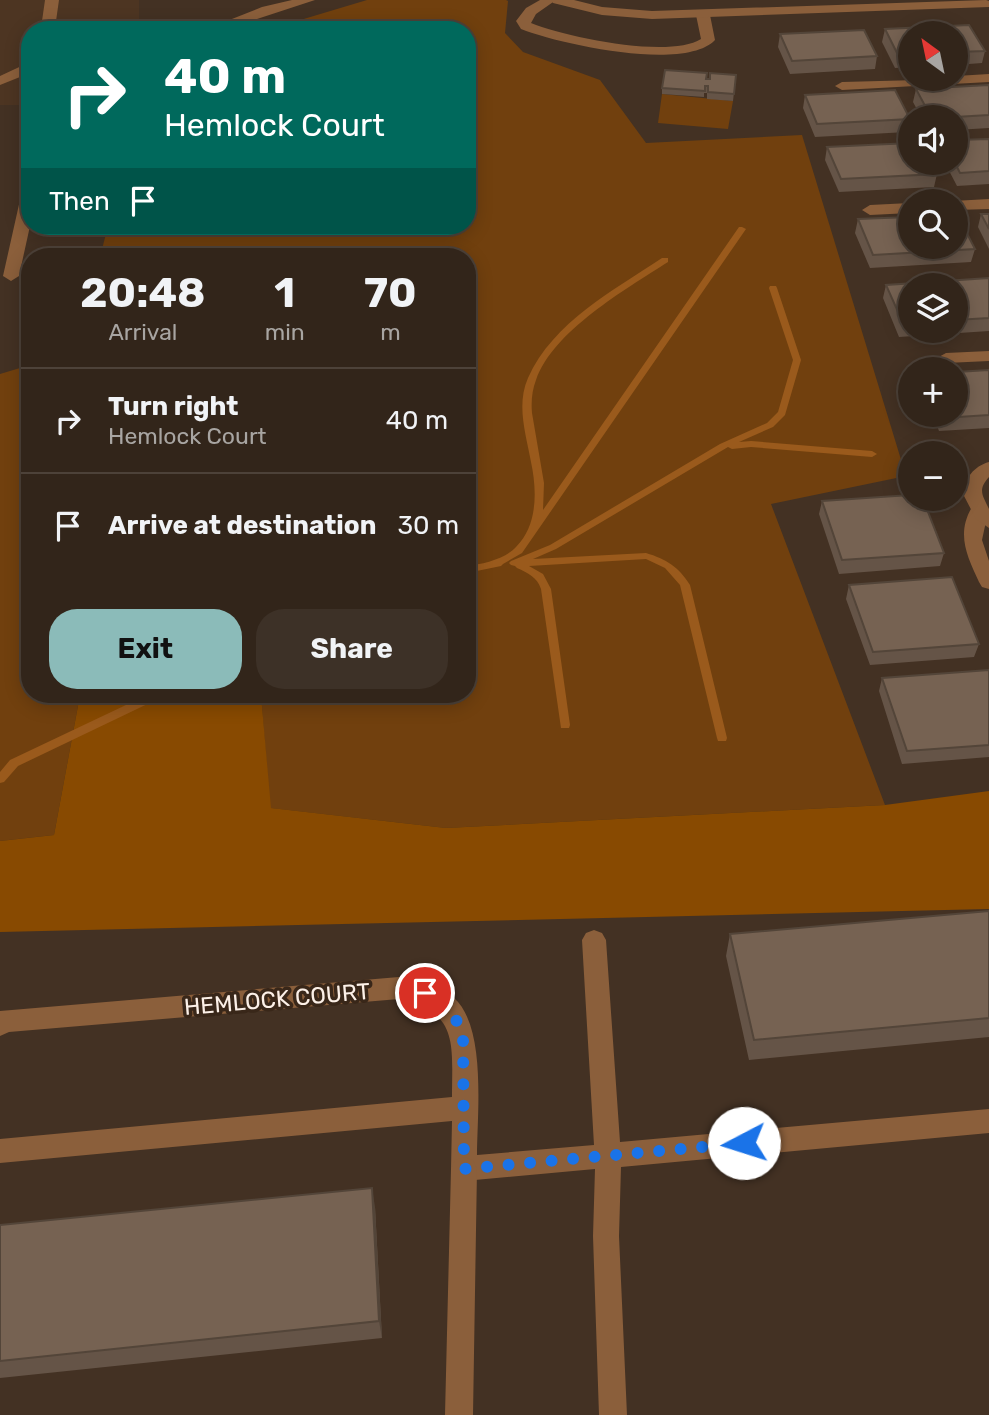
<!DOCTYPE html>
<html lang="en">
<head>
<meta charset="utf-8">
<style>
  :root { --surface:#32251a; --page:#3d3127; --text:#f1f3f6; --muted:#a8a5a2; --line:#4d4239; --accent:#8bbbb9 }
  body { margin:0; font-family:Rubik,sans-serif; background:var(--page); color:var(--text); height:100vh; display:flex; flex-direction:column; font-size:26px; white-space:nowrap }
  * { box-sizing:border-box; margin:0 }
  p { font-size:23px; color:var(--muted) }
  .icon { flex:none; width:38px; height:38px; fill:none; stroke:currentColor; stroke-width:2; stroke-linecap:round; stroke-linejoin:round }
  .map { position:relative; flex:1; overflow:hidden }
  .side { position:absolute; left:21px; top:248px; width:455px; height:455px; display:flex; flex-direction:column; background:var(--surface); border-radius:28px; box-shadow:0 4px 18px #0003,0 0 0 2px var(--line) }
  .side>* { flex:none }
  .top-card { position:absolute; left:21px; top:21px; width:455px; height:214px; border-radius:28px; box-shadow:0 4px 18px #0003,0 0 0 2px var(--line); background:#00695c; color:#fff; overflow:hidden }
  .needle { width:46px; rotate:327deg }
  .controls { position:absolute; left:898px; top:21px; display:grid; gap:14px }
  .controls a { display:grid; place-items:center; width:70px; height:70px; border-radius:50%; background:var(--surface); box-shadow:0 4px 18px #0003,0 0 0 2px var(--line); font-size:35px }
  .pin { position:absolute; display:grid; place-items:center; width:60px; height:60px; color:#fff; margin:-30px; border:4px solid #fff; border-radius:50%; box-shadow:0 2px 7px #0007 }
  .me { position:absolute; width:77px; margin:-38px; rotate:265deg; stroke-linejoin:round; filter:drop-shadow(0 0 5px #0008) }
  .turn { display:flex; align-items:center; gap:24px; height:147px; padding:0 28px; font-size:32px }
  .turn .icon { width:91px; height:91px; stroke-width:2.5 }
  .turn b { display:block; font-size:49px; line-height:60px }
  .then { display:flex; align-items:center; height:66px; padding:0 28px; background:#0003; gap:14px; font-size:26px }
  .eta { display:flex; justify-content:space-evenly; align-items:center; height:119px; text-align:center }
  .eta b { font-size:42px; font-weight:700; line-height:49px }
  .primary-button { display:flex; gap:14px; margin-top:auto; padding:14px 28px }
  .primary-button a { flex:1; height:80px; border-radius:28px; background:var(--accent); color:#111; font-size:28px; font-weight:700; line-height:80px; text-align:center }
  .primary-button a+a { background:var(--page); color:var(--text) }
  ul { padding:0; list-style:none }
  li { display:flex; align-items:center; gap:21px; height:105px; padding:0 28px; border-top:2px solid var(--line) }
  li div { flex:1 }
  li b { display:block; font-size:26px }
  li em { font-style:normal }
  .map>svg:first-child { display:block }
</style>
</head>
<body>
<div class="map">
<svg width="989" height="1415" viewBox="0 0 989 1415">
  <rect width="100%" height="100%" fill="#433123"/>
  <path fill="#4d3522" d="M0,0H139V22L128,30H30V98L19,105H0Z"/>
  <path fill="#71400e" d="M367,0H506L508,1L505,33L523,52L600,80L646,143L802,135L906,476L771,504L885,805L446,828L270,808L261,695H467V257H100L108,226H467V30H267Z
    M662,94L733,101L728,129L658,123Z
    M30,365V695H80L54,835L0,841V374Z"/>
  <path fill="#884a01" d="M80,695H261L271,808L446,828L885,805L989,791V909L0,932V841L54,835Z"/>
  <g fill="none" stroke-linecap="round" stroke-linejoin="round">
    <path fill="#9a5a1c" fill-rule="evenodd" d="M739,227H742L746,229L522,553L503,564L501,566L467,573V566C483,564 505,559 516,547C538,525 537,490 531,462C526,434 516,405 528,378C553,322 614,290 662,258H668V262C626,289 553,331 536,380C532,390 531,402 532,413L544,483L543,510Z
      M770,286H776L777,288L801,360L785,415L773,427L739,442L751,441L872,451L877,454L872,457L751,447L732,449L728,447L556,549L533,559L646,553C666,559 679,567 690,585L727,738L726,741H718L717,738L680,585L665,568L646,559L529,566L543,574L551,589L570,725L569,728H561L541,589C537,577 528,573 517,568L515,566L511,565L509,563L511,561L550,545L720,444L767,423L778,412L793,360L769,288Z
      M147,695H161L160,698L18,766L4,782L0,783V772L10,760Z"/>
    <path fill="#8b5f3b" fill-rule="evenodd" d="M45,0H59L56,21L61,30H47L42,21Z
      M540,0H556L536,14L531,23C566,37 669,59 701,39L696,15L703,11L710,15L715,40C685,72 559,44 521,29L516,21L526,8Z
      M30,62V73L0,85V76Z
      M989,74V82L842,90L835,86L842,82L956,79V76Z
      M30,186V226L19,276L11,281L3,276L22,191Z
      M989,199V209L956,210V201H953Z
      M910,203V213L870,215L862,210L870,205Z
      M989,351V361L946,363L937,358L946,353Z
      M979,506L986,507L988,512L982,540L989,561V589L982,587L979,582C967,556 956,534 972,507Z
      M594,930L602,933L606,940L620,1142L989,1109V1133L621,1167L619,1236L627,1415H599L593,1236L595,1169L464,1181L455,1178L451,1169L452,1121L0,1163V1139L452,1097C452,1044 459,1012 399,999L9,1032L0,1036V1011L399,977C417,981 440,985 454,998C487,1027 477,1115 477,1155L594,1145L582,940L586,933Z"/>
    <path fill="#8b5f3b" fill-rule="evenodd" d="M292,0H315L224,30H204L262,7Z
      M551,0H574L602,7L652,11L986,0L989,1V7L652,19L602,15L553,3Z
      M989,462V477C977,490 983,496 989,509C989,514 989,522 989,528L976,519L963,494C964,479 974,466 989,462Z
      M464,1157L473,1160L477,1169L473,1415H445L451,1169L455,1160Z"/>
  </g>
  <path fill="#655447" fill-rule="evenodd" d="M969,25L985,51L982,63L956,65V33H910V67L895,68L882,42L885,29Z
    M780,34L877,56L875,69L790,74L778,47Z
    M736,75L733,101L707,99V93H704V97L662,94V88L706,79Z
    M989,85V128L956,130V117H921L913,102L916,89Z
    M805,95L910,119L907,132L815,137L803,108Z
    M989,139V184L957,186L945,163H956Z
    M827,147L937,174L934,187L839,192L825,160Z
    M981,214H989V249L978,227Z
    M858,219L975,249L971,262L870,268L855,233Z
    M989,278V331L899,337L883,298L886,285ZM910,285H956V331H910Z
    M989,370V428L939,431L933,415H956Z
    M822,501L944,553L940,566L839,574L819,514Z
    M849,585L979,644L974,657L870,665L846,599Z
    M989,670V757L902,764L879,691L882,678Z
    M989,911V1037L749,1060L726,956L730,934Z
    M375,1207L382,1338L0,1378V1225Z"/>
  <path fill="#534539" d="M372,1188L375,1207L382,1338L379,1321Z"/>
  <path fill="#766252" stroke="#534539" stroke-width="2" d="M969,25L985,51L956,52V33H910V54L898,55L885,29Z
    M864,30L877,56L792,61L780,34Z
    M665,70L707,73L706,79H710V73L736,75L734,94L708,92V86H705V91L662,88Z
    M989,85V115L955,117H931L916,89Z
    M895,90L910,119L817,124L805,95Z
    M989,139V171L960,173L955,163L956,140Z
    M910,143V163H932L937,174L841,179L827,147Z
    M956,214H957L975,249L873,255L858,219L910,217V247H956Z
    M981,214H989V229Z
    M989,278V318L956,320V285H910V323H903L886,285Z
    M989,370V415L943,418L942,415H956V372Z
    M910,495V499H923L944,553L842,560L822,501Z
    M952,577L979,644L873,652L849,585Z
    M989,670V745L907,751L882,678Z
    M989,911V1018L754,1040L730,934Z
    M372,1188L379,1321L0,1361V1225Z"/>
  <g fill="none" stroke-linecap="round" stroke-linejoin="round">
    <path stroke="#1a73e8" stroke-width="12" stroke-dasharray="0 21.6" d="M425,993L452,1011L463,1035L464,1169L744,1143"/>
  </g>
  <g text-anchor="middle" stroke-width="7" stroke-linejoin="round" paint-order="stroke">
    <g font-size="23" fill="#fcf0e7" stroke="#392719">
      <text transform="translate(277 999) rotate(-5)" y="8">HEMLOCK COURT</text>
    </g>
  </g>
</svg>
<div class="controls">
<a><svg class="needle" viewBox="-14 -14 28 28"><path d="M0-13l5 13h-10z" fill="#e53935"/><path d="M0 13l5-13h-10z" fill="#a8a5a2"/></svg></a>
<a><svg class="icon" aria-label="sound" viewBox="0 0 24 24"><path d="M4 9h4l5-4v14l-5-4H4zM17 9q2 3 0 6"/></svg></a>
<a><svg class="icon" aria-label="search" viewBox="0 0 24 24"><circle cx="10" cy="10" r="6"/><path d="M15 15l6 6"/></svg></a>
<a><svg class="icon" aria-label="layers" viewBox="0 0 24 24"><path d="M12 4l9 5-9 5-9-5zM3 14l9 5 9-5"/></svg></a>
<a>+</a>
<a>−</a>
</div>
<div class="pin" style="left:425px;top:993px;background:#d93025"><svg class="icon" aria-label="arrive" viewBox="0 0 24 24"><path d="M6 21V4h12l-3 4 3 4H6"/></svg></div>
<svg class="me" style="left:744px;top:1143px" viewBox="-20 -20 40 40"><circle r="19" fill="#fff"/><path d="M0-13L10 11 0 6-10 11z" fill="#1a73e8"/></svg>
<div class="top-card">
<div class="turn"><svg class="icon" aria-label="right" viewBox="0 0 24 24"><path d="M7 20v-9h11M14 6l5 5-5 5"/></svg><div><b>40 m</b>Hemlock Court</div></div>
<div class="then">Then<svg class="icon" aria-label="arrive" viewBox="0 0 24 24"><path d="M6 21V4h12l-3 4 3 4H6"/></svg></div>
</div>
<section class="side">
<div class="eta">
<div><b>20:48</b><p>Arrival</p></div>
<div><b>1</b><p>min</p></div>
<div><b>70</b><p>m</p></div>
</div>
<ul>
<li><svg class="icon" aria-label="right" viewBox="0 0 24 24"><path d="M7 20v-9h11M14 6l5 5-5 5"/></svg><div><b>Turn right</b><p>Hemlock Court</p></div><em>40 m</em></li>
<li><svg class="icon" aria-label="arrive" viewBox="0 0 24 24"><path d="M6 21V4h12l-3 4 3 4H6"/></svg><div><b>Arrive at destination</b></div><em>30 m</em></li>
</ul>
<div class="primary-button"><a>Exit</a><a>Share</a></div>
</section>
</div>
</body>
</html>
